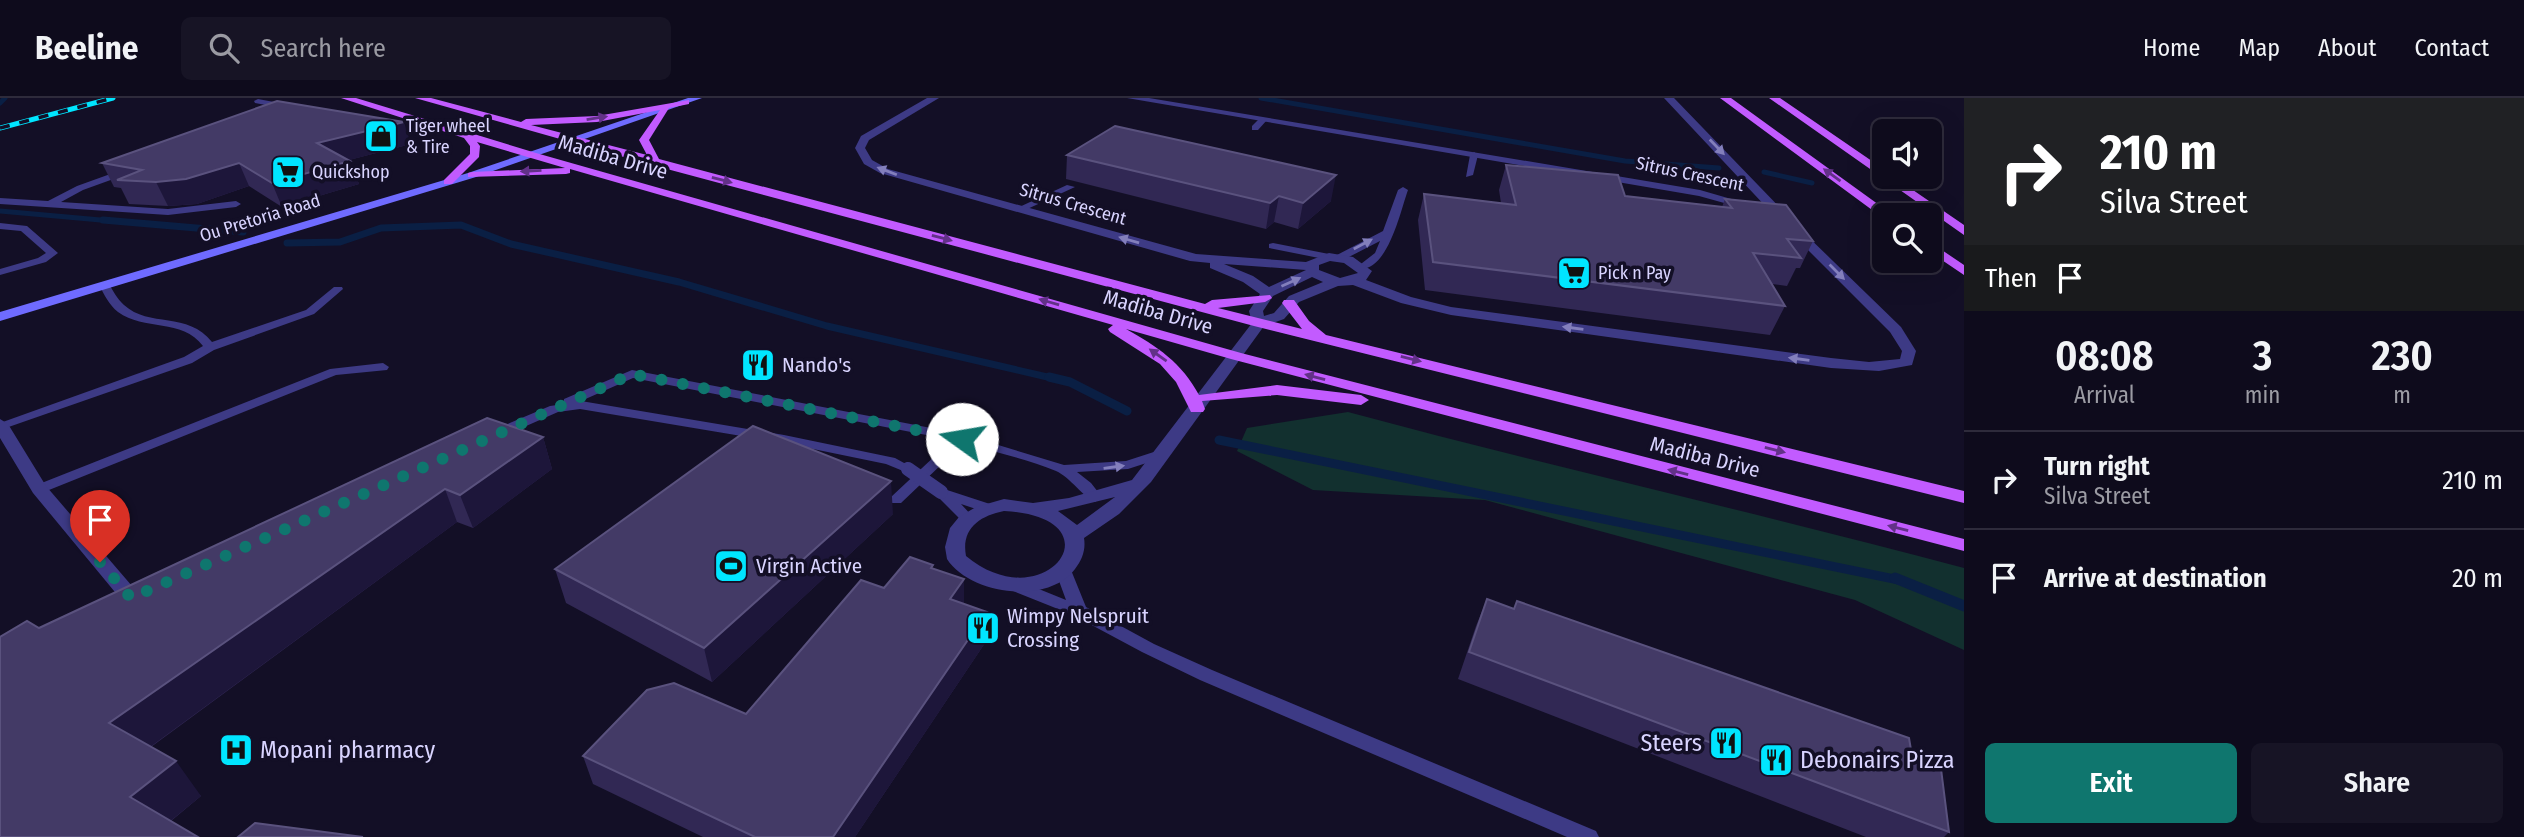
<!DOCTYPE html>
<html lang="en">
<head>
<meta charset="utf-8">
<style>
  :root { --surface:#0e0b1c; --page:#171425; --text:#f1f3f6; --muted:#9b9ba3; --line:#2e2b3b; --accent:#0f766e }
  body { margin:0; font-family:"Fira Sans Condensed",sans-serif; background:var(--page); color:var(--text); height:100vh; display:flex; flex-direction:column; font-size:26px; white-space:nowrap }
  * { box-sizing:border-box; margin:0 }
  p { font-size:23px; color:var(--muted) }
  .icon { flex:none; width:38px; height:38px; fill:none; stroke:currentColor; stroke-width:2; stroke-linecap:round; stroke-linejoin:round }
  .map { position:relative; flex:1; overflow:hidden }
  .panel { display:flex; flex-direction:column; background:var(--surface); width:560px }
  .panel>* { flex:none }
  .guide { background:#202124; color:#fff; overflow:hidden }
  .fabs { position:absolute; left:1872px; top:21px; display:grid; gap:14px }
  .fabs a { display:grid; place-items:center; width:70px; height:70px; border-radius:10px; background:var(--surface); box-shadow:0 7px 28px #0002,0 0 0 2px var(--line); font-size:35px }
  .pin { position:absolute; display:grid; place-items:center; width:60px; height:60px; color:#fff; margin:-72px -30px; border-radius:50% 50% 50% 0; rotate:-45deg; box-shadow:0 0 7px #0007 }
  .pin .icon { rotate:45deg }
  .me { position:absolute; width:77px; margin:-38px; rotate:283deg; stroke-linejoin:round; filter:drop-shadow(0 0 5px #0008) }
  .turn { display:flex; align-items:center; gap:24px; height:147px; padding:0 21px; font-size:32px }
  .turn .icon { width:91px; height:91px; stroke-width:2.5 }
  .turn b { display:block; font-size:49px; line-height:60px }
  .then { display:flex; align-items:center; height:66px; padding:0 21px; background:#0003; gap:14px; font-size:26px }
  .eta { display:flex; justify-content:space-evenly; align-items:center; height:119px; text-align:center }
  .eta b { font-size:42px; font-weight:600; line-height:49px }
  .button { display:flex; gap:14px; margin-top:auto; padding:14px 21px }
  .button a { flex:1; height:80px; border-radius:10px; background:var(--accent); color:#fff; font-size:28px; font-weight:600; line-height:80px; text-align:center }
  .button a+a { background:var(--page); color:var(--text) }
  ul { padding:0; list-style:none }
  li { display:flex; align-items:center; gap:21px; height:98px; padding:0 21px; border-top:2px solid var(--line) }
  li div { flex:1 }
  li b { display:block; font-size:26px }
  li em { font-style:normal }
  header { display:flex; align-items:center; gap:42px; box-sizing:border-box; height:98px; padding:0 35px; background:var(--surface); border-bottom:2px solid var(--line) }
  header strong { font-size:33px }
  nav { display:flex; gap:38px; margin-inline-start:auto; font-size:24px }
  .search { width:490px; height:63px; background:var(--page); display:flex; align-items:center; gap:18px; box-sizing:border-box; padding:0 24px; border-radius:10px; color:var(--muted); font-size:26px }
  main { display:flex; flex:1; min-height:0 }
  .map>svg:first-child { display:block }
</style>
</head>
<body>
<header>
<strong>Beeline</strong>
<div class="search"><svg class="icon" aria-label="search" viewBox="0 0 24 24"><circle cx="10" cy="10" r="6"/><path d="M15 15l6 6"/></svg>Search here</div>
<nav><a>Home</a><a>Map</a><a>About</a><a>Contact</a></nav>
</header>
<main>
<div class="map">
<svg width="1964" height="739" viewBox="0 0 1964 739">
  <rect width="100%" height="100%" fill="#130f26"/>
  <path fill="#12302f" d="M1348,314C1552,369 1759,415 1964,470V552L1855,502L1485,402L1313,392L1237,353L1247,330Z"/>
  <g fill="none" stroke-linecap="round" stroke-linejoin="round">
    <path stroke="#0a1f44" stroke-width="5" d="M1261,0L1625,63L1719,70
      M0,5L5,0
      M1764,74L1812,85
      M0,113L123,124"/>
    <path stroke="#0a1f44" stroke-width="7" d="M103,122L243,134
      M287,145L340,144L381,130L461,127L511,146L679,184L827,228L1056,281"/>
    <path stroke="#0a1f44" stroke-width="9" d="M1049,279L1070,284L1127,313
      M1219,342L1899,482"/>
    <path stroke="#0a1f44" stroke-width="11" d="M1895,480L1964,508"/>
    <path fill="#3d3a85" fill-rule="evenodd" d="M258,1L290,7L291,9L287,11L255,5L254,3Z
      M1260,20L1267,22L1258,32H1252V28Z
      M1474,54L1478,57L1473,77L1466,79L1470,57Z
      M127,70L130,71V75L83,92L61,104L168,111L236,103L241,106L236,109L168,117L0,106V100L48,103L77,88Z
      M1067,87L1075,89L1023,113L1015,111Z
      M1403,89L1408,92C1400,114 1388,174 1358,171L1357,169L1375,155L1380,143L1343,162H1335V158L1383,133L1398,92Z
      M0,125L27,128L58,155L46,164L0,177V171L38,160L46,155L21,133L0,131Z
      M1273,145L1329,156L1334,159L1329,162L1269,150V146Z
      M104,184L108,185C113,192 117,201 124,207C149,230 188,213 212,244L306,212L334,189H342L343,191L314,216L214,252L192,265L0,332V325L184,259L203,248C182,220 144,233 118,214C109,207 104,196 99,187Z
      M383,265L389,269L387,272L336,277L44,394H34L32,391L34,388L330,271Z
      M632,272L962,336L1064,367L1126,363L1163,351L1170,355L1168,358L1128,371L1077,374L1091,385L1102,399L1095,404C1084,400 1070,379 1056,373C1027,361 994,354 964,345L901,405H891L889,402L891,399L952,342L633,280L581,303L784,337L895,360L915,371L908,375L886,366L784,345L580,311L558,314L501,339L496,340L489,336L491,333L550,308L564,306V301Z
      M941,390L993,407L995,410L988,415L961,406L974,420L972,423H962L934,395L936,391Z
      M1063,467L1069,468L1071,472L1086,509L1154,546L1212,572L1596,733L1599,739H1567L1200,582L1142,554L1073,517L1008,491L1006,487L1008,483L1014,481L1066,502L1055,472L1057,468Z"/>
    <path fill="#3d3a85" fill-rule="evenodd" d="M927,0H939L869,42L865,50L872,62L888,71L1196,156L1306,164L1329,155L1353,159L1372,173L1366,182L1411,199L1451,209L1831,260L1869,264L1900,261L1902,253L1890,234L1789,133L1799,130L1901,229L1916,253L1912,267L1879,273L1831,270L1451,217L1401,205L1353,187L1338,188L1299,204L1284,221L1264,228L1151,384L1119,416L1084,440C1086,452 1082,462 1075,471C1049,507 970,497 947,461L945,449L950,430L959,419L976,409L1004,401L1033,405L1069,400L1132,382L1252,225L1249,213L1260,196L1243,184L1210,170V165L1190,163L880,75L864,66L855,50L861,38ZM1330,163L1344,165L1358,175L1340,180L1319,172V167ZM1224,166L1306,172L1269,189L1253,178ZM1312,179L1323,184L1289,198L1274,215L1264,218L1263,213L1273,198ZM1115,399L1077,427L1058,413ZM1004,413C1122,419 1046,524 966,458C961,431 979,418 1004,413Z
      M1127,0H1149L1700,92L1759,109L1753,113L1699,98Z
      M1664,0H1674L1790,120V126H1782Z
      M0,321L8,326L46,388L138,495L141,500L138,505H124L33,395L0,340Z"/>
    <path fill="#6f6bff" fill-rule="evenodd" d="M688,0H702L476,79L0,223V214L468,75Z"/>
    <path fill="#c25bff" fill-rule="evenodd" d="M341,0H356L536,55L1241,255L1964,441V453L1231,261L1126,231C1157,248 1182,265 1199,297L1277,287L1361,297L1369,302L1361,307L1277,297L1202,303L1205,311L1203,314H1191L1176,284L1160,266L1110,234L1108,231L1113,227L570,71V75L566,76L468,79V75L472,74L565,70L477,44L480,48L479,59L452,86H444V82L470,56V48L464,40Z
      M415,0H431L521,24L526,21L597,18L689,2V6L669,10L649,42L659,61L1205,206L1212,202L1270,197L1272,200L1265,204L1218,210L1302,231L1282,205L1284,202H1294L1309,223L1326,237L1964,393V405L1254,228L652,67ZM660,12L639,42L647,57L531,27L597,24Z
      M1720,0H1731L1893,117L1883,120Z
      M1769,0H1780L1885,72V79H1894L1964,127V137Z
      M1930,144L1964,167V177L1930,154Z"/>
    <g stroke="#00e5ff" stroke-width="5">
      <path id="rail" d="M0,30L113,0"/>
    </g>
    <use href="#rail" stroke="#130f26" stroke-width="3.5" stroke-dasharray="10" stroke-linecap="butt"/>
    <path stroke="#3d3a85" stroke-width="14" d="M908,371L941,394"/>
  </g>
  <path fill="#312854" d="M411,46L349,62L359,86L282,109L249,88L197,106L168,108L129,106L121,90L114,89L102,65Z
    M1067,57L1331,103L1298,131L1274,124L1266,131L1066,81Z
    M1506,67L1625,98L1722,109L1725,101L1813,143L1800,170H1796L1787,188L1772,186L1785,208L1770,237L1425,192L1418,122L1424,96L1501,105L1499,92Z
    M543,339L552,371L473,430L457,424L151,649L201,698L171,723L0,739L39,530Z
    M893,416L712,584L566,505L555,471Z
    M933,471L964,481V506L987,542L855,739H703L593,686L583,658L746,616Z
    M1487,501L1911,652L1949,734L1944,739H1866L1458,581L1476,528Z"/>
  <path fill="#1d163a" d="M404,24L411,46L326,68L317,45Z
    M350,63L359,86L282,109L272,85Z
    M239,65L249,88L197,106L168,108L156,84Z
    M1336,77L1331,103L1298,131L1303,105Z
    M1279,98L1274,124L1266,131L1270,105Z
    M543,339L552,371L473,430L460,397Z
    M891,383L893,416L712,584L704,550Z
    M445,391L457,424L135,660L109,625Z
    M964,481V509L950,501Z
    M987,514V542L855,739H833Z
    M176,663L201,698L158,733L130,699Z"/>
  <path fill="#433a66" stroke="#5a527e" stroke-width="2" d="M277,3L404,24L317,45L350,63L272,85L239,65L186,81L156,84L117,82L142,72L102,65Z
    M1115,28L1336,77L1303,105L1279,98L1270,105L1067,57Z
    M1506,67L1618,77L1625,98L1732,110L1725,101L1786,107L1813,143L1787,141L1801,160L1753,155L1785,208L1433,164L1424,96L1516,107Z
    M487,320L543,339L460,397L445,391L109,625L176,663L130,699L198,739H0V539L27,523L39,530Z
    M753,328L891,383L704,550L555,471Z
    M910,459L933,467L931,470L964,481L950,501L987,514L833,739H755L583,658L647,592L674,585L746,616L861,482L884,490Z
    M1487,501L1514,511L1517,503L1909,640L1911,652L1940,663L1949,734L1469,554Z
    M255,725L363,739H238Z"/>
  <defs><path id="oneway-solid" d="M-6-.8H1V-3.2L6.5 0L1 3.2V.8H-6Z" transform="scale(1.75)"/></defs>
  <g fill="#623188">
    <use href="#oneway-solid" transform="translate(597 20) rotate(-9)"/>
    <use href="#oneway-solid" transform="translate(531 73) rotate(177)"/>
    <use href="#oneway-solid" transform="translate(1832 77) rotate(-144)"/>
    <use href="#oneway-solid" transform="translate(722 82) rotate(15)"/>
    <use href="#oneway-solid" transform="translate(942 140) rotate(15)"/>
    <use href="#oneway-solid" transform="translate(1049 204) rotate(-164)"/>
    <use href="#oneway-solid" transform="translate(1158 257) rotate(-145)"/>
    <use href="#oneway-solid" transform="translate(1411 261) rotate(14)"/>
    <use href="#oneway-solid" transform="translate(1315 279) rotate(-165)"/>
    <use href="#oneway-solid" transform="translate(1775 352) rotate(14)"/>
    <use href="#oneway-solid" transform="translate(1678 374) rotate(-166)"/>
    <use href="#oneway-solid" transform="translate(1898 430) rotate(-166)"/>
  </g>
  <g fill="#837fbc">
    <use href="#oneway-solid" transform="translate(1717 49) rotate(46)"/>
    <use href="#oneway-solid" transform="translate(887 73) rotate(-159)"/>
    <use href="#oneway-solid" transform="translate(1129 142) rotate(-164)"/>
    <use href="#oneway-solid" transform="translate(1363 146) rotate(-28)"/>
    <use href="#oneway-solid" transform="translate(1837 174) rotate(45)"/>
    <use href="#oneway-solid" transform="translate(1291 184) rotate(-24)"/>
    <use href="#oneway-solid" transform="translate(1573 230) rotate(-172)"/>
    <use href="#oneway-solid" transform="translate(1799 261) rotate(-172)"/>
    <use href="#oneway-solid" transform="translate(1114 369) rotate(-8)"/>
  </g>
  <g fill="none" stroke-linecap="round" stroke-linejoin="round">
    <path stroke="#0f766e" stroke-width="12" stroke-dasharray="0 21.6" d="M100,464L131,500L632,276L962,341"/>
  </g>
  <defs>
    <g id="shop-square" transform="scale(1.75)"><rect x="-9" y="-9" width="18" height="18" rx="4" fill="#00e5ff" stroke="#130f26"/><path d="M-5-2.5h2.3a2.7 3.5 0 0 1 5.4 0H5L5.5 6h-11ZM-1.5-2.5h3a1.5 2.3 0 0 0-3 0Z" fill="#111"/></g>
    <g id="supermarket-square" transform="scale(1.75)"><rect x="-9" y="-9" width="18" height="18" rx="4" fill="#00e5ff" stroke="#130f26"/><path d="M-6-5.5h2.5l.6 2H6L4.5 2H-2.5L-4.4-4H-6ZM-1.5 3.2a1.3 1.3 0 1 0 .1 0ZM3 3.2a1.3 1.3 0 1 0 .1 0Z" fill="#111"/></g>
    <g id="restaurant-square" transform="scale(1.75)"><rect x="-9" y="-9" width="18" height="18" rx="4" fill="#00e5ff" stroke="#130f26"/><path d="M-5-6h1v4h1v-4h1v4h1v-4h1v5L-1.5 .5V6h-2V.5L-5-1ZM5-6V6H3V1.5H1.5Q1.5-4 5-6Z" fill="#111"/></g>
    <g id="stadium-square" transform="scale(1.75)"><rect x="-9" y="-9" width="18" height="18" rx="4" fill="#00e5ff" stroke="#130f26"/><path d="M0-5a6.5 5 0 1 0 0 10a6.5 5 0 1 0 0-10ZM-3.5-1.8h7v3.6h-7Z" fill="#111"/></g>
    <g id="hospital-square" transform="scale(1.75)"><rect x="-9" y="-9" width="18" height="18" rx="4" fill="#00e5ff" stroke="#130f26"/><path d="M-5-5h3v3.5h4V-5h3V5h-3V1.5h-4V5h-3Z" fill="#111"/></g>
  </defs>
  <g fill-rule="evenodd">
    <use href="#shop-square" x="381" y="38"/>
    <use href="#supermarket-square" x="288" y="74"/>
    <use href="#supermarket-square" x="1574" y="175"/>
    <use href="#restaurant-square" x="758" y="267"/>
    <use href="#stadium-square" x="731" y="468"/>
    <use href="#restaurant-square" x="983" y="530"/>
    <use href="#restaurant-square" x="1726" y="645"/>
    <use href="#hospital-square" x="236" y="652"/>
    <use href="#restaurant-square" x="1776" y="662"/>
  </g>
  <g text-anchor="middle" stroke-width="7" stroke-linejoin="round" paint-order="stroke">
    <g font-size="18" fill="#d9d4ff" stroke="#130f26" text-anchor="start">
      <text x="406" y="34">Tiger wheel<tspan x="406" dy="21">&amp; Tire</tspan></text>
      <text x="312" y="80">Quickshop</text>
      <text x="1598" y="181">Pick n Pay</text>
    </g>
    <g font-size="18" fill="#d9d4ff" stroke="#130f26">
      <text transform="translate(1690 76) rotate(12)" y="6">Sitrus Crescent</text>
      <text transform="translate(1073 106) rotate(16)" y="6">Sitrus Crescent</text>
      <text transform="translate(260 120) rotate(-17)" y="6">Ou Pretoria Road</text>
    </g>
    <g font-size="21" fill="#d9d4ff" stroke="#130f26">
      <text transform="translate(613 59) rotate(16)" y="7">Madiba Drive</text>
      <text transform="translate(1158 214) rotate(16)" y="7">Madiba Drive</text>
      <text transform="translate(1705 359) rotate(14)" y="7">Madiba Drive</text>
    </g>
    <g font-size="21" fill="#d9d4ff" stroke="#130f26" text-anchor="start">
      <text x="782" y="274">Nando's</text>
      <text x="756" y="475">Virgin Active</text>
      <text x="1007" y="525">Wimpy Nelspruit<tspan x="1007" dy="24">Crossing</tspan></text>
    </g>
    <g font-size="24" fill="#d9d4ff" stroke="#130f26" text-anchor="start">
      <text x="1702" y="653" text-anchor="end">Steers</text>
      <text x="260" y="660">Mopani pharmacy</text>
      <text x="1800" y="670">Debonairs Pizza</text>
    </g>
  </g>
</svg>
<div class="fabs">
<a><svg class="icon" aria-label="sound" viewBox="0 0 24 24"><path d="M4 9h4l5-4v14l-5-4H4zM17 9q2 3 0 6"/></svg></a>
<a><svg class="icon" aria-label="search" viewBox="0 0 24 24"><circle cx="10" cy="10" r="6"/><path d="M15 15l6 6"/></svg></a>
</div>
<div class="pin" style="left:100px;top:464px;background:#d93025"><svg class="icon" aria-label="arrive" viewBox="0 0 24 24"><path d="M6 21V4h12l-3 4 3 4H6"/></svg></div>
<svg class="me" style="left:962px;top:341px" viewBox="-20 -20 40 40"><circle r="19" fill="#fff"/><path d="M0-13L10 11 0 6-10 11z" fill="#0f766e"/></svg>
</div>
<section class="panel">
<div class="guide">
<div class="turn"><svg class="icon" aria-label="right" viewBox="0 0 24 24"><path d="M7 20v-9h11M14 6l5 5-5 5"/></svg><div><b>210 m</b>Silva Street</div></div>
<div class="then">Then<svg class="icon" aria-label="arrive" viewBox="0 0 24 24"><path d="M6 21V4h12l-3 4 3 4H6"/></svg></div>
</div>
<div class="eta">
<div><b>08:08</b><p>Arrival</p></div>
<div><b>3</b><p>min</p></div>
<div><b>230</b><p>m</p></div>
</div>
<ul>
<li><svg class="icon" aria-label="right" viewBox="0 0 24 24"><path d="M7 20v-9h11M14 6l5 5-5 5"/></svg><div><b>Turn right</b><p>Silva Street</p></div><em>210 m</em></li>
<li><svg class="icon" aria-label="arrive" viewBox="0 0 24 24"><path d="M6 21V4h12l-3 4 3 4H6"/></svg><div><b>Arrive at destination</b></div><em>20 m</em></li>
</ul>
<div class="button"><a>Exit</a><a>Share</a></div>
</section>
</main>
</body>
</html>
